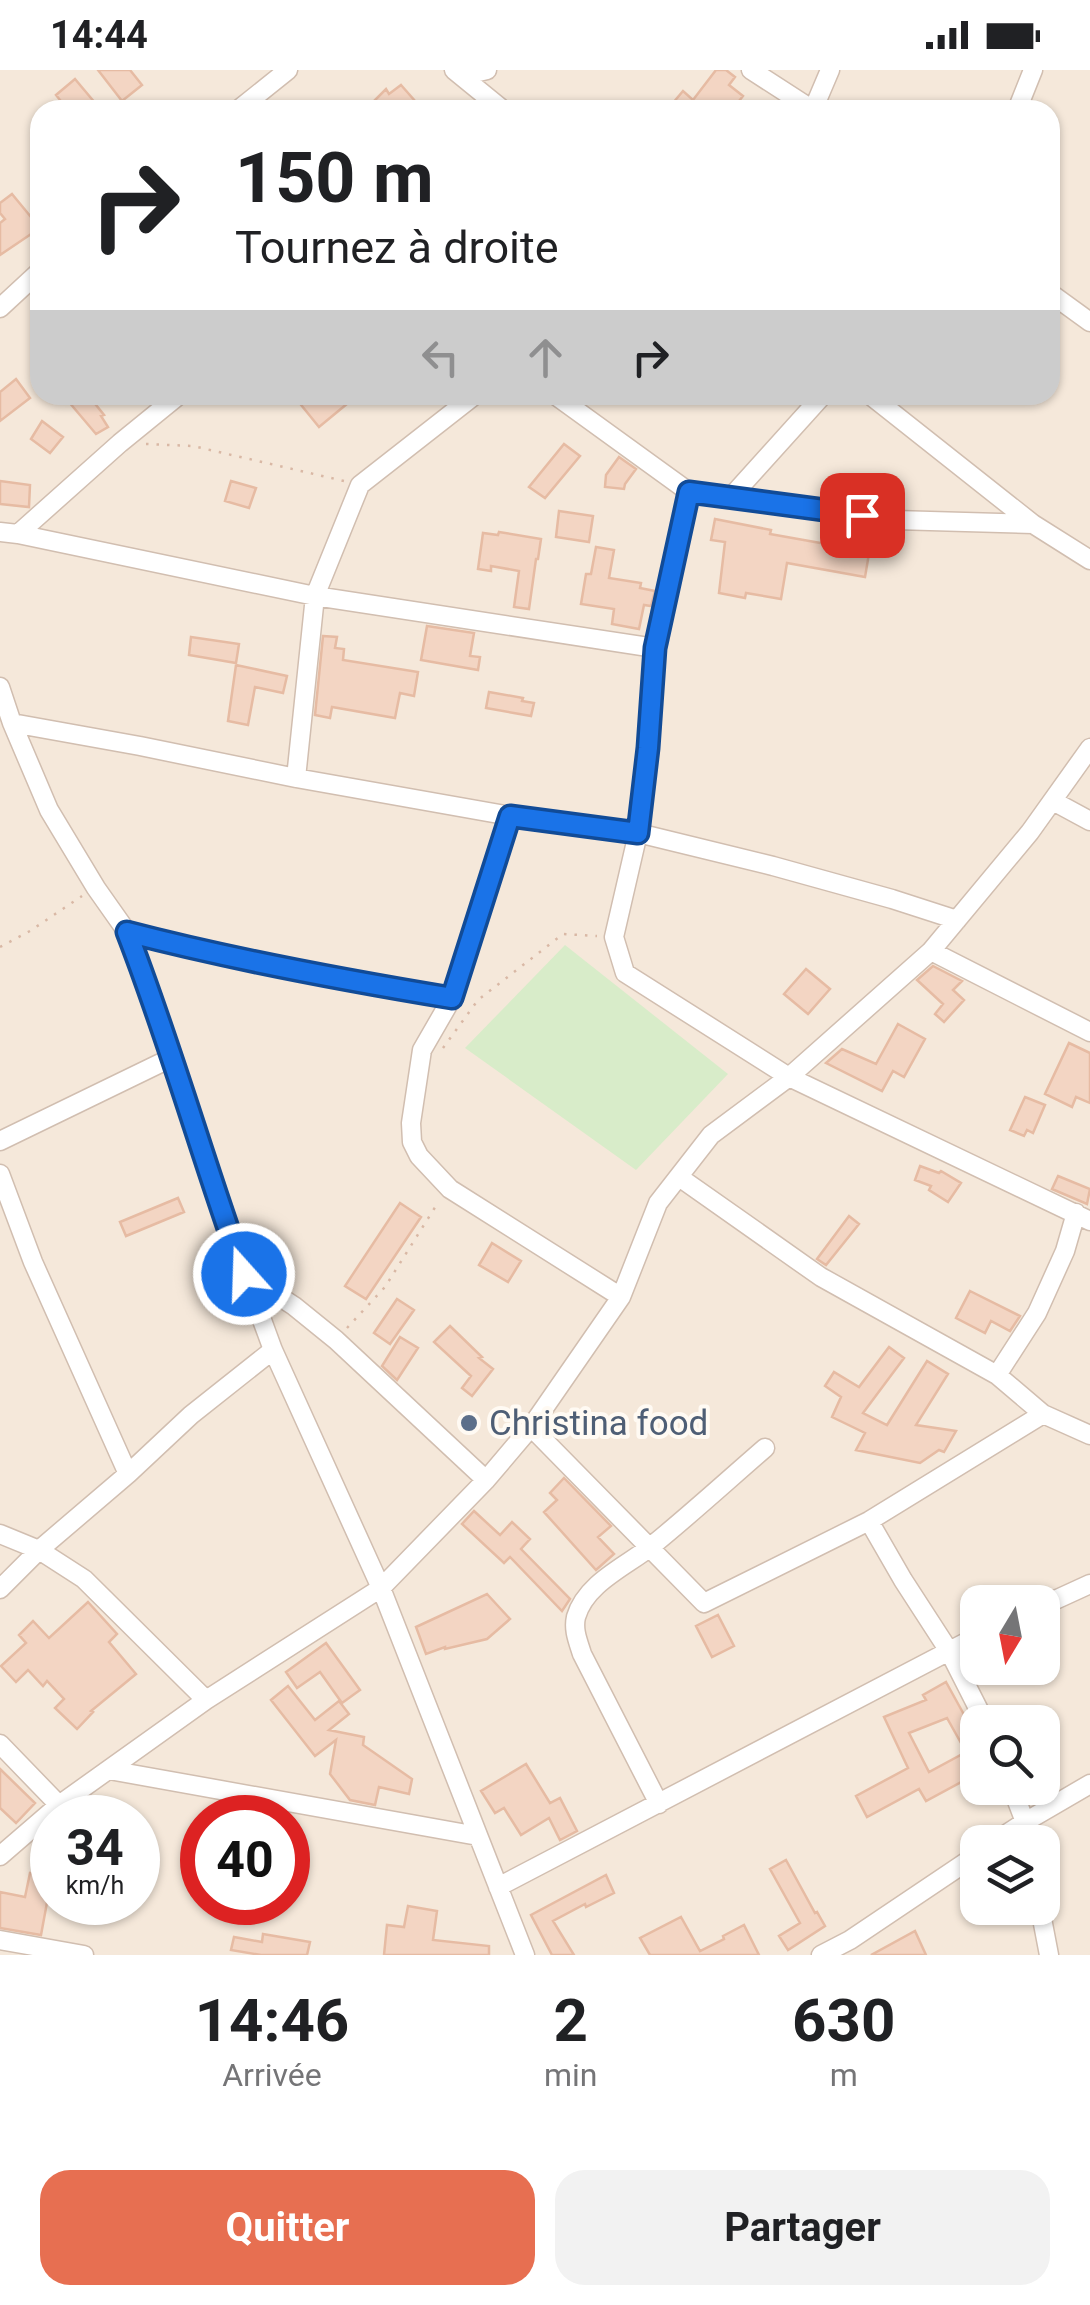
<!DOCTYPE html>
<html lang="fr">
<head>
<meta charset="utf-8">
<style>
  :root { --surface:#fff; --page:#f2f2f2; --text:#202124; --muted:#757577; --accent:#e76f51 }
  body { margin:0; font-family:Roboto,sans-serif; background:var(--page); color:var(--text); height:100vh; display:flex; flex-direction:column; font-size:38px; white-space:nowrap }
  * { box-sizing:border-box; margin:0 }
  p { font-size:32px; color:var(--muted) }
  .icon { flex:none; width:55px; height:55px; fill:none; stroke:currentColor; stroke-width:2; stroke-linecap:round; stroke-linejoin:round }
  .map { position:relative; height:1885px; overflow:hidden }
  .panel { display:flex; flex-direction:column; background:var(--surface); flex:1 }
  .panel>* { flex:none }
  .guide { position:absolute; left:30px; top:30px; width:1030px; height:305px; border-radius:30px; box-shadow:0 2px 8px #0004; background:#fff; color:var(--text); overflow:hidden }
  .needle { width:65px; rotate:190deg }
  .controls { position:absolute; left:960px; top:1515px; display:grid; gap:20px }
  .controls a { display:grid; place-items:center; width:100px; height:100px; border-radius:20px; background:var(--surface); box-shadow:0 2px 8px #0004; font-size:50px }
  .speed { position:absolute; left:30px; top:1725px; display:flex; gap:20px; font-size:50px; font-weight:700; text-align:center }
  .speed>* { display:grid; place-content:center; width:130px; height:130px; border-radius:50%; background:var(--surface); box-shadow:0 2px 8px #0004; line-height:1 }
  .speed small { font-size:25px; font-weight:400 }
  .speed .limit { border:15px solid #d22; background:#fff; color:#111 }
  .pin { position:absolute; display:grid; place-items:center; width:85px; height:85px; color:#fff; margin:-42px; border-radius:20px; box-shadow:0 5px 15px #0006 }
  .me { position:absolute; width:110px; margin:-55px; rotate:340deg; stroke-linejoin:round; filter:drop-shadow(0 0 8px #0008) }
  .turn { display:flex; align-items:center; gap:35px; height:210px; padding:0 40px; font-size:45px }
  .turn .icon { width:130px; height:130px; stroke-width:2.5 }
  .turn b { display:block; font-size:70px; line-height:85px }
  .lanes { display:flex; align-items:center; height:95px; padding:0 40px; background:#0003; justify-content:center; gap:50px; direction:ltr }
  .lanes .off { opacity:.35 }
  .eta { display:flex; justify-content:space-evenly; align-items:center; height:170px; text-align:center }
  .eta b { font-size:60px; font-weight:700; line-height:70px }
  .cta { display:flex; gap:20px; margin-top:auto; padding:20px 40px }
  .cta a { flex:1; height:115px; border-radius:30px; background:var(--accent); color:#fff; font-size:40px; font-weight:700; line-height:115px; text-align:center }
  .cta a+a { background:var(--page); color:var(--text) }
  .status { display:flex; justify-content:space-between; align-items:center; height:70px; padding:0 50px; background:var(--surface); direction:ltr }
  .status svg { height:28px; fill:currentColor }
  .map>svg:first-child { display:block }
</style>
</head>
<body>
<div class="status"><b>14:44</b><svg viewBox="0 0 49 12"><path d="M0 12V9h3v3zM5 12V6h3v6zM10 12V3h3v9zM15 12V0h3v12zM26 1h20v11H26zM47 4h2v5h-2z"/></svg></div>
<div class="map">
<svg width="1090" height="1885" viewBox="0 0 1090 1885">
  <rect width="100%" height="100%" fill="#fdf6ec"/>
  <path fill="#f5e8da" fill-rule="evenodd" d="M0,0H1090V1885H0ZM40,40H1050V325H40ZM978,1532H1042V1598H978ZM978,1652H1042V1718H978ZM52,1748H138V1832H52ZM202,1748H288V1832H202ZM978,1772H1042V1838H978Z"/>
  <path fill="#d8ecc9" d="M565,875L728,1004L636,1100L465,978Z"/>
  <path fill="#f3d5c3" stroke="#e6bba3" stroke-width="2.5" fill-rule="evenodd" d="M98,0H130L142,15L122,31Z
    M716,0H726L735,7L729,15L743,26L732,40H667L683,21L693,30Z
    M75,9L101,40H68L56,25Z
    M401,15L423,40H365L386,19L389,24Z
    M12,124L40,158L0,185V153L5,149L0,143V133Z
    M16,309L30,328L0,351V322Z
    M63,325H88L104,345L101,346L108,357L96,364Z
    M293,325H341L348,333L319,357Z
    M42,351L63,367L50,383L31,369Z
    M564,374L580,386L545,428L529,417Z
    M619,387L636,399L625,414L624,419L605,417L606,405Z
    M0,411L30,415L29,437L0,434Z
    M231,411L256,418L249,438L225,431Z
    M559,441L593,446L589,472L556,467Z
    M715,449L771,460L770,464L843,477L846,461L872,466L865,507L787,493L781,529L746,523L745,528L719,523L725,472L711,470Z
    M499,462L541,469L538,489H536L529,539L514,537L519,501L491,496V501L478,499L483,463L498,465Z
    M596,477L614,480L609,508L641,513L640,518L655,521L651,536L644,535L639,559L612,554L614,539L581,534L586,504H591Z
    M427,556L474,563L470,586L480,587L478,600L421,590Z
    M323,566L337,567L335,578L344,579L343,590L418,602L414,626L400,623L395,648L332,637L330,648L315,645Z
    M191,567L239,574L236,593L189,585Z
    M236,595L287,606L283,623L255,617L248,655L228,651Z
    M489,622L523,628L522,631L534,633L531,646L486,638Z
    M933,896L962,911L953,920L964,930L944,952L935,944L943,934L917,910Z
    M806,899L830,919L808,944L784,924Z
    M898,954L925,969L904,1007L893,1001L882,1021L826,993L842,979L876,994Z
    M1069,973L1090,983V1033L1076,1027L1072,1037L1045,1024Z
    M1025,1027L1045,1035L1033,1063L1027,1060L1024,1066L1010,1060Z
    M920,1096L939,1103L941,1101L961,1113L948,1132L929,1120L931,1116L915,1110Z
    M1058,1106L1090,1119L1087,1134L1052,1119Z
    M178,1128L184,1142L126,1166L120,1152Z
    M400,1133L421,1147L366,1229L345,1216Z
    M849,1146L859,1154L826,1195L817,1189Z
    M492,1173L521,1191L508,1212L479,1195Z
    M970,1221L1020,1246L1010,1261L991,1251L985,1263L956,1248Z
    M397,1229L414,1240L390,1274L374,1263Z
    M450,1256L482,1287L479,1288L493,1299L472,1326L462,1318L471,1306L434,1272Z
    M400,1267L418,1278L397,1310L382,1296Z
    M889,1277L904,1288L863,1343L887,1355L927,1291L948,1304L916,1355L956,1361L944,1382L939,1380L920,1393L856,1380L865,1363L832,1347L841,1327L825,1316L834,1302L859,1317Z
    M564,1408L611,1456L598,1467L614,1484L596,1500L544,1442L557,1430L550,1423Z
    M474,1441L500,1465L512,1452L530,1469L521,1479L570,1529L562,1541L510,1487L504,1493L462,1454Z
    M487,1524L510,1549L487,1569L445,1579V1577L426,1584L416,1557Z
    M88,1532L117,1564L109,1572L136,1604L91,1641L93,1642L77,1659L55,1638L64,1629L47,1611L43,1616L28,1600L16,1612L1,1596L26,1573L19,1565L33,1551L49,1568Z
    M718,1545L734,1576L712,1587L696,1556Z
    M326,1573L360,1620L342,1633L320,1602L297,1618L286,1602Z
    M946,1612L978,1670V1703L926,1731L919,1719L867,1747L856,1726L908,1698L884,1647L926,1630L923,1625ZM947,1648L966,1682L929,1702L909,1663Z
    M288,1616L315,1650L339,1631L349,1644L329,1660L364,1667L363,1675L412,1709L409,1724L379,1717L375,1735L350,1730L330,1704L336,1670L315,1686L271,1630Z
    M526,1694L550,1733L560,1728L577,1761L560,1770L549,1748L521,1765L504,1738L495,1743L481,1721Z
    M0,1699L35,1733L16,1753L0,1738Z
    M786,1790L815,1843L817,1842L825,1856L788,1880L779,1866L800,1853L770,1799Z
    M30,1803L52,1807V1828L48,1827L41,1865L0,1858V1822L25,1827Z
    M606,1805L614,1823L586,1837L585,1834L553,1851L574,1885H552L531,1845Z
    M408,1836L437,1841L433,1870L489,1876V1885H384L387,1855L404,1857Z
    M681,1847L700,1881L724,1869L723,1866L744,1855L759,1885H650L640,1868Z
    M915,1861L926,1885H871Z
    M263,1864L310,1872L307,1885H261L231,1880L234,1867L262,1872Z"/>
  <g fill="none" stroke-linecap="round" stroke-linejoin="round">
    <g stroke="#d1beb0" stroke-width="21">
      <path id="minor" d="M454,0L503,40
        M751,0L813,40
        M462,6L487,0
        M238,40L288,0
        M813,40L830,0
        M1017,40L1033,0
        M1050,223L1090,252
        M0,238L40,201
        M555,325L689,422L731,427L823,325
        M870,325L1033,454L1090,490
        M689,422L655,578L648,678L638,763L614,867L625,903L789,1007L1090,1151
        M731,427L895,450L1033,454
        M0,462L18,464L315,526L655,578
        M18,464L120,373L179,325
        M0,617L12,653L49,740L96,818L127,862L173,987L218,1130L273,1280L381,1518L525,1885
        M12,653L140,676L296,708L510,746L638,763L773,796L892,829L957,850
        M296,708L315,526L360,415L475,325
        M1053,731L1090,751
        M510,746L452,928L422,980L411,1053L412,1072L419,1086L450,1119L621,1227
        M127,862C234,890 343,910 452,928
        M931,881L1090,962
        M0,1071L173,987
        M0,1104L33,1192L128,1404
        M679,1107L821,1207L997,1305L1043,1344L1090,1365
        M245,1204L294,1236L336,1270L486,1410
        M997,1305L1037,1243L1065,1181L1076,1143
        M531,1357L704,1533L869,1451L1043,1344
        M869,1451L903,1510L949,1581L985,1652
        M0,1464L39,1480L84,1509L206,1630
        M0,1519L39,1480L128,1404L191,1345L273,1280
        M1042,1536L1090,1514
        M0,1674L59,1735
        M109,1700L478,1766
        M1012,1718L1025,1752L1029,1772
        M659,1734L582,1584C578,1571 573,1560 576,1547C586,1512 629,1495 654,1474C692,1443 728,1410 765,1378
        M994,1772L1025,1752L1090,1714
        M0,1786L59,1735L206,1630L381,1518L486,1410L531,1357L621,1227L658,1133L711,1065L789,1007L931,881L1030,762L1090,678
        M498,1817L978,1566
        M1040,1838L1049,1885
        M0,1870L84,1885
        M821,1885L850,1870L978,1784"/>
    </g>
    <path stroke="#d9b8a5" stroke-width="2.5" stroke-dasharray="2.5 8" stroke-linecap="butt" d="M146,374L193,376L344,411
      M0,877L30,861L82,826
      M443,978L478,930L563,864L597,866
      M347,1258L385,1217L439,1131"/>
    <use href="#minor" stroke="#fff" stroke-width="18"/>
  </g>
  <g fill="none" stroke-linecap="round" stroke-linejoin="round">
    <g stroke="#114b97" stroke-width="25">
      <path id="route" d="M244,1204C203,1091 171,975 127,862C234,890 343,910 452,928L510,746L638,763L648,678L655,578L689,422L862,445"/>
    </g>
    <use href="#route" stroke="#1a73e8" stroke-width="18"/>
  </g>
  <circle fill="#5c6f8a" stroke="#fffaf3" stroke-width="4" cx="469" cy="1353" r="10"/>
  <g text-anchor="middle" stroke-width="8" stroke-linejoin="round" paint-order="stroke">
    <g font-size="35" fill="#4e5e75" stroke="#fffaf3" text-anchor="start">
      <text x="489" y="1365">Christina food</text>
    </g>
  </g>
</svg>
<div class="controls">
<a><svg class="needle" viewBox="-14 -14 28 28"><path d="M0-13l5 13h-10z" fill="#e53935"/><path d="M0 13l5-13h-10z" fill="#757577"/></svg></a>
<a><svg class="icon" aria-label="search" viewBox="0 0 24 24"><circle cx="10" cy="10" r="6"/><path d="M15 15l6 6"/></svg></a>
<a><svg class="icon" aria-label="layers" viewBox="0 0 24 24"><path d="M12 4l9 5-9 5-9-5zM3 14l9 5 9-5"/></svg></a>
</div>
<div class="speed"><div>34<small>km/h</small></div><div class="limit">40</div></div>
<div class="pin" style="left:862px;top:445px;background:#d93025"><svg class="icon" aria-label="arrive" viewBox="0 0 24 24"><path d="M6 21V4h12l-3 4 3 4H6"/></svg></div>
<svg class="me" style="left:244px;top:1204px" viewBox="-20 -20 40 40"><circle r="17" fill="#1a73e8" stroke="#fff" stroke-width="3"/><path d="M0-11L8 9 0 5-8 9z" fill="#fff"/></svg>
<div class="guide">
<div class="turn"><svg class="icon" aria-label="right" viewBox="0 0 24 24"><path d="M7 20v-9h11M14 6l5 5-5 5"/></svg><div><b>150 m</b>Tournez à droite</div></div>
<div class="lanes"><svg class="icon off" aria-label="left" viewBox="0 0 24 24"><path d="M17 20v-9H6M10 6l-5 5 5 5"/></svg><svg class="icon off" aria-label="ahead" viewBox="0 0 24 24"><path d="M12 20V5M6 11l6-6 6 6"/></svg><svg class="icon" aria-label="right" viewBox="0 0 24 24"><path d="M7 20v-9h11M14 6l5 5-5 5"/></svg></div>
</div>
</div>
<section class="panel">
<div class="eta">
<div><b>14:46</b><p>Arrivée</p></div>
<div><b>2</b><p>min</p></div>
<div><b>630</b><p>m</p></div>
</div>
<div class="cta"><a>Quitter</a><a>Partager</a></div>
</section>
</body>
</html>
